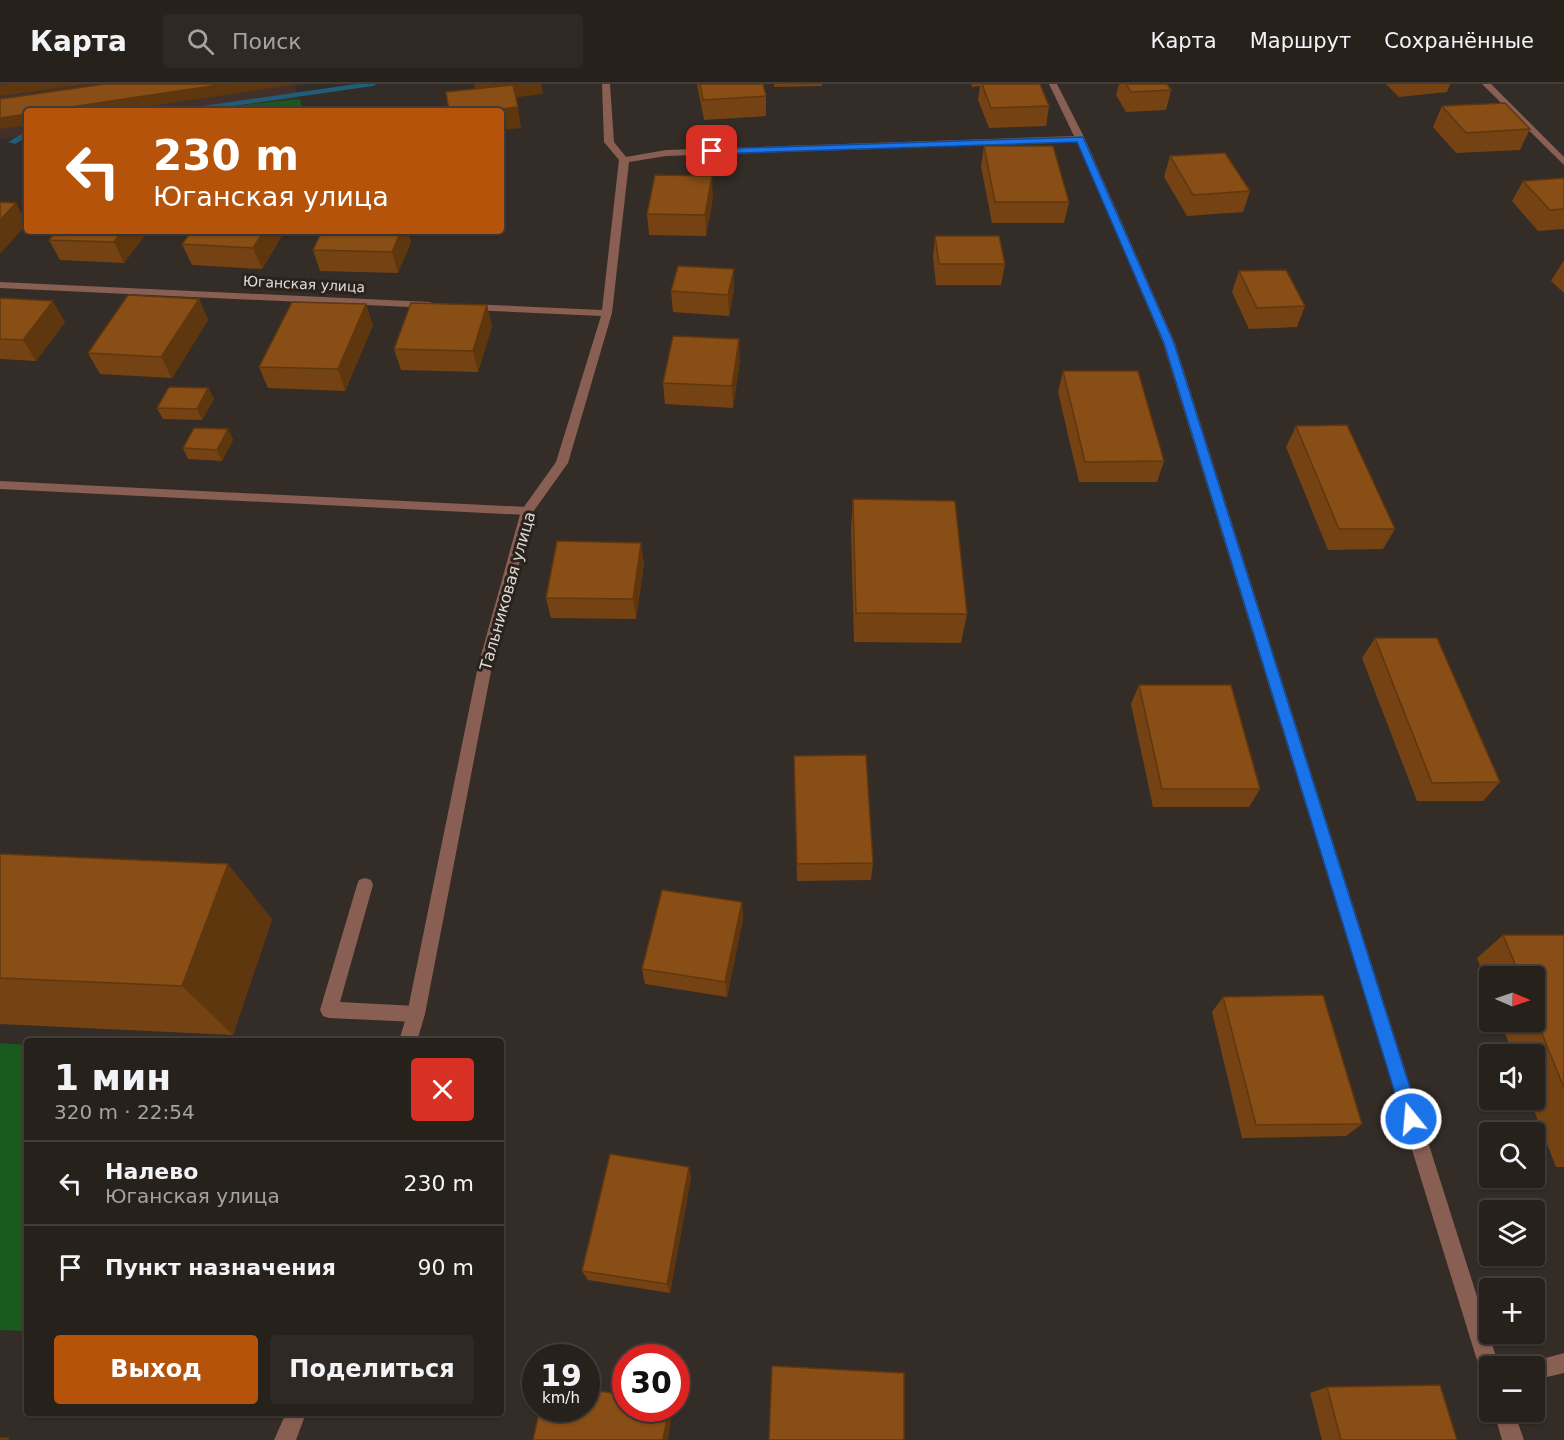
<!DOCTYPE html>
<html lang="ru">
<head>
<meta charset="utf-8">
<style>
  :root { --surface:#27211c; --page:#2f2925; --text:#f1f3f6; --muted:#a4a3a3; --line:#433e3b; --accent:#b45309 }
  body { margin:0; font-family:"DejaVu Sans",sans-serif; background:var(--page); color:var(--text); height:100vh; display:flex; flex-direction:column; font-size:22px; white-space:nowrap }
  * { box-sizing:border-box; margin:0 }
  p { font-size:20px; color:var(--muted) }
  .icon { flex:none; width:33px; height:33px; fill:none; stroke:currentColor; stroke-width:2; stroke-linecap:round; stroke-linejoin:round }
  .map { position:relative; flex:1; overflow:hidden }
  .drawer { position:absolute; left:24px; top:954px; width:480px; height:378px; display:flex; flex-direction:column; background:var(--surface); border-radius:6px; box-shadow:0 2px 4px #0004,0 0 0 2px var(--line) }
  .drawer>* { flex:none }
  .guide { position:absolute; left:24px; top:24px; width:480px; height:126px; border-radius:6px; box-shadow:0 2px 4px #0004,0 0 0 2px var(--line); background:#b45309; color:#fff; overflow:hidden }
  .needle { width:39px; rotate:92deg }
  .fabs { position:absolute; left:1479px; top:882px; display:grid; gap:12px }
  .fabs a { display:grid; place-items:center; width:66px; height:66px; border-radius:6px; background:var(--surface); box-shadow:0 2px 4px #0004,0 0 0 2px var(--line); font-size:30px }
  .speed { position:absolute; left:522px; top:1260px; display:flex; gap:12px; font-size:30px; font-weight:700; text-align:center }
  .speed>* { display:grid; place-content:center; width:78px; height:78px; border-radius:50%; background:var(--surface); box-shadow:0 2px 4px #0004,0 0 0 2px var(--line); line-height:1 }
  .speed small { font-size:15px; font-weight:400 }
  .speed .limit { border:9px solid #d22; background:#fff; color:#111 }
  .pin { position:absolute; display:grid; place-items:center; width:51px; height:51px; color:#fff; margin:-26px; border-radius:12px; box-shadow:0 3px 9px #0006 }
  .me { position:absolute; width:66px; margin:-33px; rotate:343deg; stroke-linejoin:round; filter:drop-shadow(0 0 4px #0008) }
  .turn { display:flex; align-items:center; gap:21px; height:126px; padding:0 30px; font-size:27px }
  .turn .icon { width:78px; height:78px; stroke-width:2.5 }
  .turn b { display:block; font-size:42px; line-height:51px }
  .round { display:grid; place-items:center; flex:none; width:63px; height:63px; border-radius:6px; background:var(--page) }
  .headline { display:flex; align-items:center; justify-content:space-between; height:102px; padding:0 30px }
  h1 { font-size:36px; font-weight:600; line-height:45px }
  .cta { display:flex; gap:12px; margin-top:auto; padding:12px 30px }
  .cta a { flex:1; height:69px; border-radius:6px; background:var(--accent); color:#fff; font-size:24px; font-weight:600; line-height:69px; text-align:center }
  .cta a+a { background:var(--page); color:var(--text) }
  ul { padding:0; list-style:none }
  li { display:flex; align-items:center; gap:18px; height:84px; padding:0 30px; border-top:2px solid var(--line) }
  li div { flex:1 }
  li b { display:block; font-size:22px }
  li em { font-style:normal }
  header { display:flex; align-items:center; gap:36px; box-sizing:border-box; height:84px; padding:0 30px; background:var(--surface); border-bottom:2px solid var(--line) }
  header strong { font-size:28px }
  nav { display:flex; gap:33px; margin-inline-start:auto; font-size:21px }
  .search { width:420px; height:54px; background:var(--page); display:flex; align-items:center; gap:15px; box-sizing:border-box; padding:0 21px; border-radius:6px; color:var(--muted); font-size:22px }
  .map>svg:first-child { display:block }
</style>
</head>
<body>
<header>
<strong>Карта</strong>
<div class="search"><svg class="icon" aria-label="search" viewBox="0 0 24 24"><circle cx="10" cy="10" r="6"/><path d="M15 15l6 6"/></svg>Поиск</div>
<nav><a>Карта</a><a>Маршрут</a><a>Сохранённые</a></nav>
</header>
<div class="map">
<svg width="1564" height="1356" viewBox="0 0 1564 1356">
  <rect width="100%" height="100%" fill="#342c26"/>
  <path fill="#43302b" d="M0,0H307L295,2L297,14L204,27H27V51L0,55Z"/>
  <path fill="#1b5a1f" d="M300,15L302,27H186Z
    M0,959L27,961V1247L0,1246Z"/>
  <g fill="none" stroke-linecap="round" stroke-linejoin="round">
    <path fill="#1f5d79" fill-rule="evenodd" d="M356,0H377L373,2L199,27H178L182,25Z
      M27,47V53L15,60L8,58Z"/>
    <path fill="#885f52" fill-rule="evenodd" d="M0,397L527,423L533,427L527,431L0,405Z
      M365,794L371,796L373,801L340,918L416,922L422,924L425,930L422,936L416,938L329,934L323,932L320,926L357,801L359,796Z
      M1564,1269V1289L1534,1296V1282H1525L1527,1279Z"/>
    <path fill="#885f52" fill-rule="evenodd" d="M602,0H610L614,58L626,73L666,66L1074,52L1049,0H1057L1085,55L1175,259L1499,1282H1490V1296L1483,1293L1480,1286L1163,259L1077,58L666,72L629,78L612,229L568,379L533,428L492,582L425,930L417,957H399L407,930L478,582L521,427L556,378L601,232L469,226L464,223L469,220L602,226L619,76L604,58Z
      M1482,0H1491L1564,73V81Z
      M0,198L430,218L435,221L430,224L0,204Z
      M1494,1328H1514L1524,1356H1502Z
      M286,1329H306L296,1356H274Z"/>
  </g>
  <path fill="#754313" d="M697,0H763L766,12V32L704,36Z
    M774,0H822V2L774,3Z
    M971,0H1040L1049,22L1046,42L989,44L978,16L980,2L972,3Z
    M1119,0H1167L1171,6L1166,26L1126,28L1116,11Z
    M1386,0H1450L1447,8L1399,13Z
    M1442,22L1530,45L1520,66L1456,69L1433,43Z
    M984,62L1069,118L1064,139H992L981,82Z
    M1170,72L1250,107L1243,128L1187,132L1164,93Z
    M1564,94V145L1538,147L1512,117L1523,97Z
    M713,113L706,152L649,151L647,130Z
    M148,147L124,179L60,176L49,156Z
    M283,150L262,185L192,181L182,160Z
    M935,152L1005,180L1001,201H936L933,173Z
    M411,158L398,189L320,187L313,166Z
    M1564,176V209L1551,197Z
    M1239,187L1305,222L1297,243L1249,245L1232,208Z
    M734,206L729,232L673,228L671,207Z
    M0,214L65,238L36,277L0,275Z
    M199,215L208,236L172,294L100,290L88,269Z
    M487,221L492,242L478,288L401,286L394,265Z
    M373,241L345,307L268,304L259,283Z
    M740,276L733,324L665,320L663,299Z
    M1063,287L1164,377L1157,398H1079L1058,308Z
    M208,304L214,315L202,336L163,335L157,324Z
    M1296,342L1395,445L1383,465L1328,466L1286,363Z
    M228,345L233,356L222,377L188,375L183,364Z
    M853,415L967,530L961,559L854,558L851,445Z
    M644,479L636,535L551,534L546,514Z
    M1375,554L1500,698L1483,717H1417L1362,574Z
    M1139,601L1260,705L1249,723H1153L1131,620Z
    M794,672L873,779L871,796L797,797Z
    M0,770L272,835L233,951L0,940Z
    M742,818L743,835L727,913L645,900L642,885Z
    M1503,851H1564V1083H1556L1530,1016H1534V970H1513L1501,938H1534V892H1490V908L1477,874Z
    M1223,913L1362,1040L1346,1052L1242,1054L1212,928Z
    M689,1083L691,1094L670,1209L588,1196L582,1187Z
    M1327,1303L1457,1356H1322L1310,1309Z"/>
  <path fill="#5f370f" d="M8,0H87L0,12V1Z
    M225,0H297L118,27H44Z
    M474,0H541L543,10L478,18Z
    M518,23L521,44L501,46V27H487Z
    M27,30V41L0,45V34Z
    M712,92L713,113L706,152L705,131Z
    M16,119L27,140L0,170V136Z
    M122,147H148L124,179L114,158Z
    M264,147H282L283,150L262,185L253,164Z
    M401,147H408L411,158L398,189L392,168Z
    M734,185V206L729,232L728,211Z
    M199,215L208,236L172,294L161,273Z
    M53,217L65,238L36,277L23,256Z
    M366,220L373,241L345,307L338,285Z
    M487,221L492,242L478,288L473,267Z
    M739,255L740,276L733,324L732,302Z
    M208,304L214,315L202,336L197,325Z
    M228,345L233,356L222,377L217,366Z
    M641,459L644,479L636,535L633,515Z
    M228,780L272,835L233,951L182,902Z
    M742,818L743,835L727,913L725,898Z
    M689,1083L691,1094L670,1209L667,1200Z
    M669,1324H673L668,1356H663Z"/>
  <path fill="#884e16" stroke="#5f370f" stroke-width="1.5" d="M105,0H225L44,27H27V30L0,34V15Z
    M700,0H763L766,12L703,16Z
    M982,0H1040L1049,22L991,24Z
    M1126,0H1167L1171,6L1131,8Z
    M513,1L518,23L487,27H449L446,8Z
    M1505,19L1530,45L1466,49L1442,22Z
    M984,62H1053L1069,118H995Z
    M1225,69L1250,107L1193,111L1170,72Z
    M655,91L712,92L705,131L647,130Z
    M1564,94V125L1550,126L1523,97Z
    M0,118L16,119L0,136Z
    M56,147H122L114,158L49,156Z
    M192,147H264L253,164L182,160Z
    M322,147H401L392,168L313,166Z
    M935,152H999L1005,180H939Z
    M678,182L734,185L728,211L671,207Z
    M1286,186L1305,222L1257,224L1239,187Z
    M128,211L199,215L161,273L88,269Z
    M0,214L53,217L23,256L0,255Z
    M292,218L366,220L338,285L259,283Z
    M411,219L487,221L473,267L394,265Z
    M673,252L739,255L732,302L663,299Z
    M1063,287H1138L1164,377L1085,378Z
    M169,303L208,304L197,325L157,324Z
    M1347,341L1395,445H1339L1296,342Z
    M194,344L228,345L217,366L183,364Z
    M853,415L955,417L967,530L856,529Z
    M557,457L641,459L633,515L546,514Z
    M1375,554H1437L1500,698L1432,699Z
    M1139,601H1231L1260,705H1162Z
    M866,671L873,779L797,780L794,672Z
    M0,770L228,780L182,902L0,894Z
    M662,806L742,818L725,898L642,885Z
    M1503,851H1564V1004L1534,930V892H1520Z
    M1323,911L1362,1040L1256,1041L1223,913Z
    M610,1070L689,1083L667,1200L582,1187Z
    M772,1282L904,1289V1356H769Z
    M1440,1301L1457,1356H1341L1327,1303Z
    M586,1305L626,1311V1324H669L663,1356H533L540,1324H586Z
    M0,1354H9L8,1356H0Z"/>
  <path fill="#1a73e8" stroke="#114b97" stroke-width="1.5" d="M1083,53L1174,259L1420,1035L1417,1041L1411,1043L1405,1041L1403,1035L1164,259L1077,58L712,70L708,67L712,65Z"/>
  <g text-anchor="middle" stroke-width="6" stroke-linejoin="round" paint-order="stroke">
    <g font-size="14" fill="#e0dad7" stroke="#2a221d">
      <text transform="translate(304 200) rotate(3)" y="5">Юганская улица</text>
    </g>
    <g font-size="16" fill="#e0dad7" stroke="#2a221d">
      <text transform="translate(507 507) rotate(-74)" y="6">Тальниковая улица</text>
    </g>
  </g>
</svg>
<div class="fabs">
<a><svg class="needle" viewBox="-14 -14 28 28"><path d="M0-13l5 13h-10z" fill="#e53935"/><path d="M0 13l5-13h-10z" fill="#a4a3a3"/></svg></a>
<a><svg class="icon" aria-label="sound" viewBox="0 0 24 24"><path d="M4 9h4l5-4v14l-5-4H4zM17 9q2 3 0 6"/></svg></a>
<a><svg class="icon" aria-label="search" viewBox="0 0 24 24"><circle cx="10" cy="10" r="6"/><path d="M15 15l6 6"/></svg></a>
<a><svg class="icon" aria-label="layers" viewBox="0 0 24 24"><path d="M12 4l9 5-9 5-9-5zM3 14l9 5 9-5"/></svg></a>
<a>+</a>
<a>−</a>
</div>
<div class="speed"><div>19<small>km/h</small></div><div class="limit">30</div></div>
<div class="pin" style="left:712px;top:67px;background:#d93025"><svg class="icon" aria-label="arrive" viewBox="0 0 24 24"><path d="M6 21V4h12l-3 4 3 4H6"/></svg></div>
<svg class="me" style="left:1411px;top:1035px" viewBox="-20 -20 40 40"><circle r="17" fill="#1a73e8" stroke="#fff" stroke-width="3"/><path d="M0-11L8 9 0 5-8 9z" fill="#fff"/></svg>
<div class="guide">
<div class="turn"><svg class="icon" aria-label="left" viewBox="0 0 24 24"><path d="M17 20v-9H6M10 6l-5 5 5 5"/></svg><div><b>230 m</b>Юганская улица</div></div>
</div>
<section class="drawer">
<div class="headline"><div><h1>1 мин</h1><p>320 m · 22:54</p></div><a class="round" style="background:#d93025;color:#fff"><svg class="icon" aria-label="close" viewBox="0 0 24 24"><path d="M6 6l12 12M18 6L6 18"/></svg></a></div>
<ul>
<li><svg class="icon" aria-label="left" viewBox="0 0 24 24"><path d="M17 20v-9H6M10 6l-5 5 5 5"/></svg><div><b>Налево</b><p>Юганская улица</p></div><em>230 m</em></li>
<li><svg class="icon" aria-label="arrive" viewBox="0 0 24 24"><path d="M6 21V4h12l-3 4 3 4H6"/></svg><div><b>Пункт назначения</b></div><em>90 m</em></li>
</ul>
<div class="cta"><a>Выход</a><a>Поделиться</a></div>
</section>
</div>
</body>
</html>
